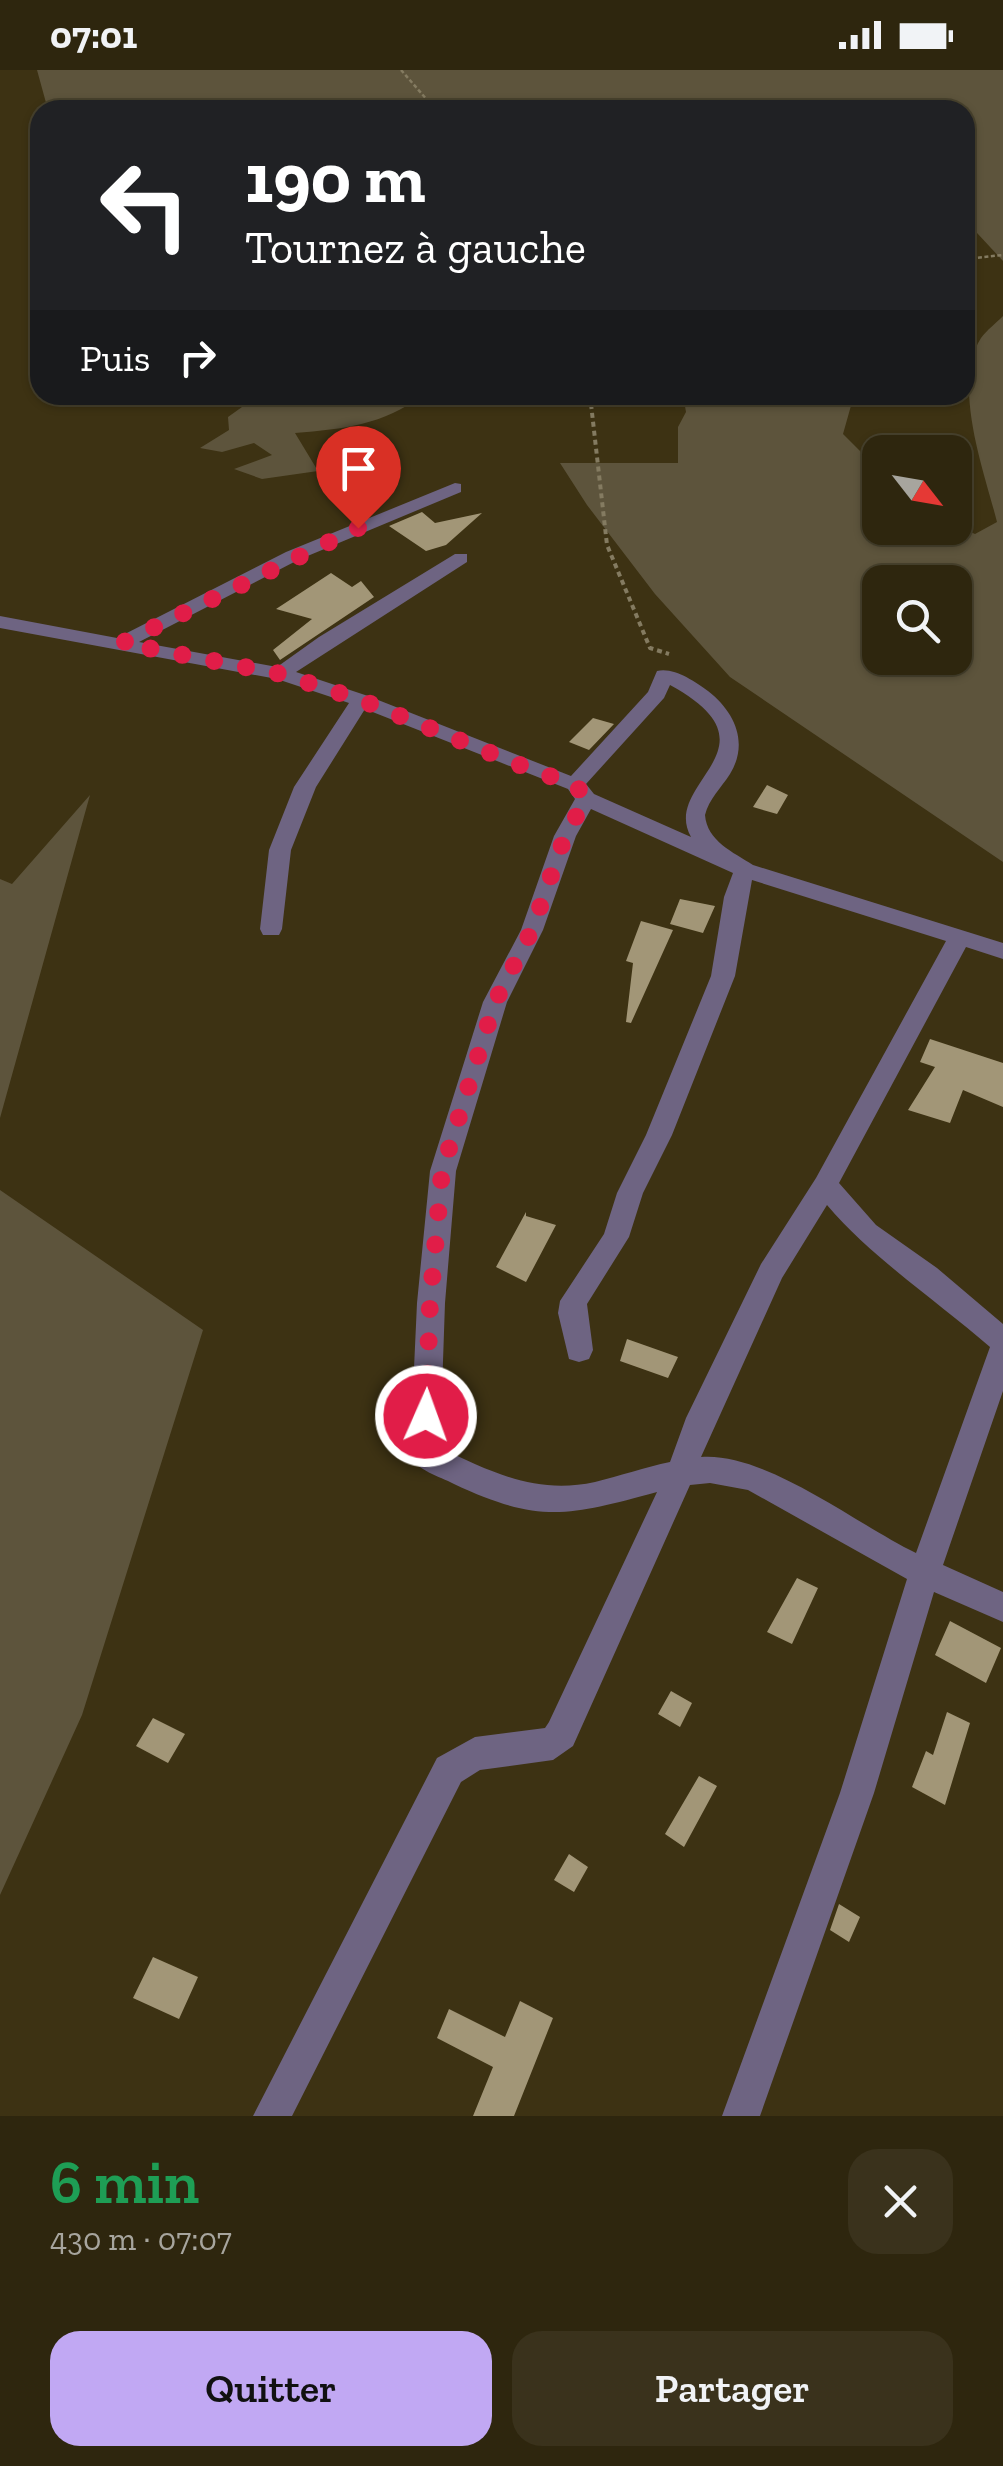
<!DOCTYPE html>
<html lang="fr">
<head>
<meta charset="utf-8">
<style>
  :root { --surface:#2e260e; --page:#3a321c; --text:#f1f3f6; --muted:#a7a59e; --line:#49432e; --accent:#c1a8f3 }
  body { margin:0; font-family:"Zilla Slab",serif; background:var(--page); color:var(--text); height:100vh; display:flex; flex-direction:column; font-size:38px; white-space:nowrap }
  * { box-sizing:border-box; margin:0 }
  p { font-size:32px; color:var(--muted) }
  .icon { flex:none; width:55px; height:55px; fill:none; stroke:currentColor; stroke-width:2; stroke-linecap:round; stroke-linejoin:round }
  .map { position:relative; height:2046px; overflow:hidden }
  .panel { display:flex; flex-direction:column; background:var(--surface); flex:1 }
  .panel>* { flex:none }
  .hud { position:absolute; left:30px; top:30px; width:945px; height:305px; border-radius:30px; box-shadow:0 2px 8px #0004,0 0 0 2px var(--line); background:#202124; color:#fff; overflow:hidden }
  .needle { width:65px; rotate:121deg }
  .fabs { position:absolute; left:862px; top:365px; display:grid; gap:20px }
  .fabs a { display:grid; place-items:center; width:110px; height:110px; border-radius:20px; background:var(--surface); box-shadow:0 2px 8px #0004,0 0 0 2px var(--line); font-size:50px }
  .pin { position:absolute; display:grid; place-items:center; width:85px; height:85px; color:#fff; margin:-102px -42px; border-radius:50% 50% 50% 0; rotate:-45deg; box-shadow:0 0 10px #0007 }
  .pin .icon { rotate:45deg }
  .me { position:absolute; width:110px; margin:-55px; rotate:2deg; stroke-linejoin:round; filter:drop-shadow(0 0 8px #0008) }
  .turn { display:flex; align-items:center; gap:35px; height:210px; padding:0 50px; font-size:45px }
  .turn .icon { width:130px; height:130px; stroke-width:2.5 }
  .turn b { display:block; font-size:70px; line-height:85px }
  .then { display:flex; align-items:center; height:95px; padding:0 50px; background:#0003; gap:20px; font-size:38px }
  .round { display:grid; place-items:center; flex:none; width:105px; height:105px; border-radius:30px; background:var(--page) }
  .summary { display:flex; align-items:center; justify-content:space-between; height:170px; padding:0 50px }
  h1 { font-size:60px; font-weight:600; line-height:75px; color:#1e9e55 }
  .action { display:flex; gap:20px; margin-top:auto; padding:20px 50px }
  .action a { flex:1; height:115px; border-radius:30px; background:var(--accent); color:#111; font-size:40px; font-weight:600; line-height:115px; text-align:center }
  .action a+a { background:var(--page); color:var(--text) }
  .status { display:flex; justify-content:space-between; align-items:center; height:70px; padding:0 50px; background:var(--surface); direction:ltr }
  .status svg { height:28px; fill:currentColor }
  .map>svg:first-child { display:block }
</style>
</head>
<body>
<div class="status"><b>07:01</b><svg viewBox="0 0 49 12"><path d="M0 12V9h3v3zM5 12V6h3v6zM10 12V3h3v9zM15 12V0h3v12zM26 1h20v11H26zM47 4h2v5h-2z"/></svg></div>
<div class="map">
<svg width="1003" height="2046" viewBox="0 0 1003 2046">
  <rect width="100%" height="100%" fill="#3d3213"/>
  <path fill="#5d543c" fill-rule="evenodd" d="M37,0H1003V191L965,150V40H48Z
    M1003,246V792L730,607L655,524L587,435L560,393H678V357L686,342L683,325H854L843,364L860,381L873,415L880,419V458L955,455L975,464L997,452C985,404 951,314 981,268C987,260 996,253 1003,246ZM880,512H955V588H880Z
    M232,325H423C383,355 344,359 295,363L318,401L262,409L234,399L272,385L254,373L222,382L200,378L229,360L228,347L242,337L239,326Z
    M90,725L0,1048V809L12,814Z
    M0,1120L203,1260L82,1645L0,1825Z"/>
  <path fill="#a29677" d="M422,442L435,453L482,443L446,475L426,481L389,456Z
    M331,503L352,517L361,511L374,527L280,590L273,580L312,549L276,539Z
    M593,648L614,654L589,680L569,672Z
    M767,715L788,725L777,744L753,737Z
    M680,829L715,836L703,863L670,854Z
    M641,851L673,860L631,953L626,952L633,893L626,891Z
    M930,969L1003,993V1037L963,1020L950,1053L908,1040L935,997L920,992Z
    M526,1142V1146L556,1155L526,1212L496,1197Z
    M627,1269L678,1287L668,1308L620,1291Z
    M797,1508L818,1518L792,1574L767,1562Z
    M950,1551L1001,1578L986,1613L935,1585Z
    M671,1621L692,1633L680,1657L658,1644Z
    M947,1642L970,1653L945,1735L912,1717L926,1681L933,1685Z
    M153,1648L185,1664L168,1693L136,1676Z
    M699,1706L717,1716L684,1777L665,1764Z
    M569,1784L588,1797L574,1822L554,1810Z
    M839,1834L860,1847L849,1872L830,1860Z
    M153,1887L198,1907L179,1949L133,1928Z
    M520,1931L553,1948L514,2046H473L493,1997L437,1968L449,1939L505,1967Z"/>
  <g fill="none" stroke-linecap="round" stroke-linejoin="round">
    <path stroke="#847b61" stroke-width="2.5" stroke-dasharray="4 2.5" stroke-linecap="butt" d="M401,0L436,40
      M965,189L1003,185"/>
    <path stroke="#847b61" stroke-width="4" stroke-dasharray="5 4" stroke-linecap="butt" d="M590,325L607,475L650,578L669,584"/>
    <path fill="#6e6482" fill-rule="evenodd" d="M455,413L461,414V422L298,490L139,572L277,597L319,567L455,484H467V492L296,602L368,626L571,706L648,622L657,601C674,597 694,611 708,621C735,642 749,673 730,704C721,718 709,729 705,745C707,771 733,782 753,795L1003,873V889L966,877L839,1113L876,1155L937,1198L1003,1254V1321L943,1495L1003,1522V1552L934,1522L874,1723L760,2046H722L840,1723L907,1509L748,1420L710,1413L690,1415L573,1676L553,1690L480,1700L461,1712L292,2046H253L437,1688L475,1667L545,1658L549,1652L657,1422C569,1446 539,1454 454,1414C439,1406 417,1401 410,1385L417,1233L430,1101L483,932L521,860L554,766L575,729L568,719L365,639L316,717L291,780L282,859L279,865H263L260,859L269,780L294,717L349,633L277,609L0,558V546L117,568L286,482ZM670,615C785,678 660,712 691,767L594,724L586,714L664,628ZM591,739L733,803L724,827L711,906L646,1065L617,1123L604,1164L560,1231L558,1243L569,1289L579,1292L589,1289L593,1280L587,1234L629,1167L643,1123L672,1065L735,906L752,810L946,871L816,1108L761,1194L686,1348L670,1392C645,1397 620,1406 595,1412C536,1425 492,1402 440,1378L445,1233L456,1101L507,932L543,860L576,766ZM827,1135C872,1188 936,1230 990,1277L916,1483C856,1454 766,1382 701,1387L782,1208Z"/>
  </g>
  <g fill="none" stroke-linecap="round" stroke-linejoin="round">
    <path stroke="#e11d48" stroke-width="18" stroke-dasharray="0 32.4" d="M358,458L122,573L281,604L361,630L537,702L575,714L586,729L565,766L532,860L495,932L442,1101L430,1233L426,1346"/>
  </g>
</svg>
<div class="fabs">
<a><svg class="needle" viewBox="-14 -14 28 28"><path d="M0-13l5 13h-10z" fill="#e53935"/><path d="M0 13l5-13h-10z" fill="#a7a59e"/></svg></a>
<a><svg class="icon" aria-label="search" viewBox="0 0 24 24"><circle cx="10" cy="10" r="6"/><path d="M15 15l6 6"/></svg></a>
</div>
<div class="pin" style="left:358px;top:458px;background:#d93025"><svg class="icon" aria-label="arrive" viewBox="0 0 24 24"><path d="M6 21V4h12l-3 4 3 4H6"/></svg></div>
<svg class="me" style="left:426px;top:1346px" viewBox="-20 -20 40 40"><circle r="17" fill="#e11d48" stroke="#fff" stroke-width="3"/><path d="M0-11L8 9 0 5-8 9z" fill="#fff"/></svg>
<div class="hud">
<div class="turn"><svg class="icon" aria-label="left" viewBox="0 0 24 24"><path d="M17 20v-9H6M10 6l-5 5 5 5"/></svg><div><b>190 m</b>Tournez à gauche</div></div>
<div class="then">Puis<svg class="icon" aria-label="right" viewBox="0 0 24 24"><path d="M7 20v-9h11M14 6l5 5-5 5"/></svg></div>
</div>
</div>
<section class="panel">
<div class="summary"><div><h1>6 min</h1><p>430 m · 07:07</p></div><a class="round"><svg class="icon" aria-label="close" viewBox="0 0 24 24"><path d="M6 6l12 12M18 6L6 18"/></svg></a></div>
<div class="action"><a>Quitter</a><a>Partager</a></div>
</section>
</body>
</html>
